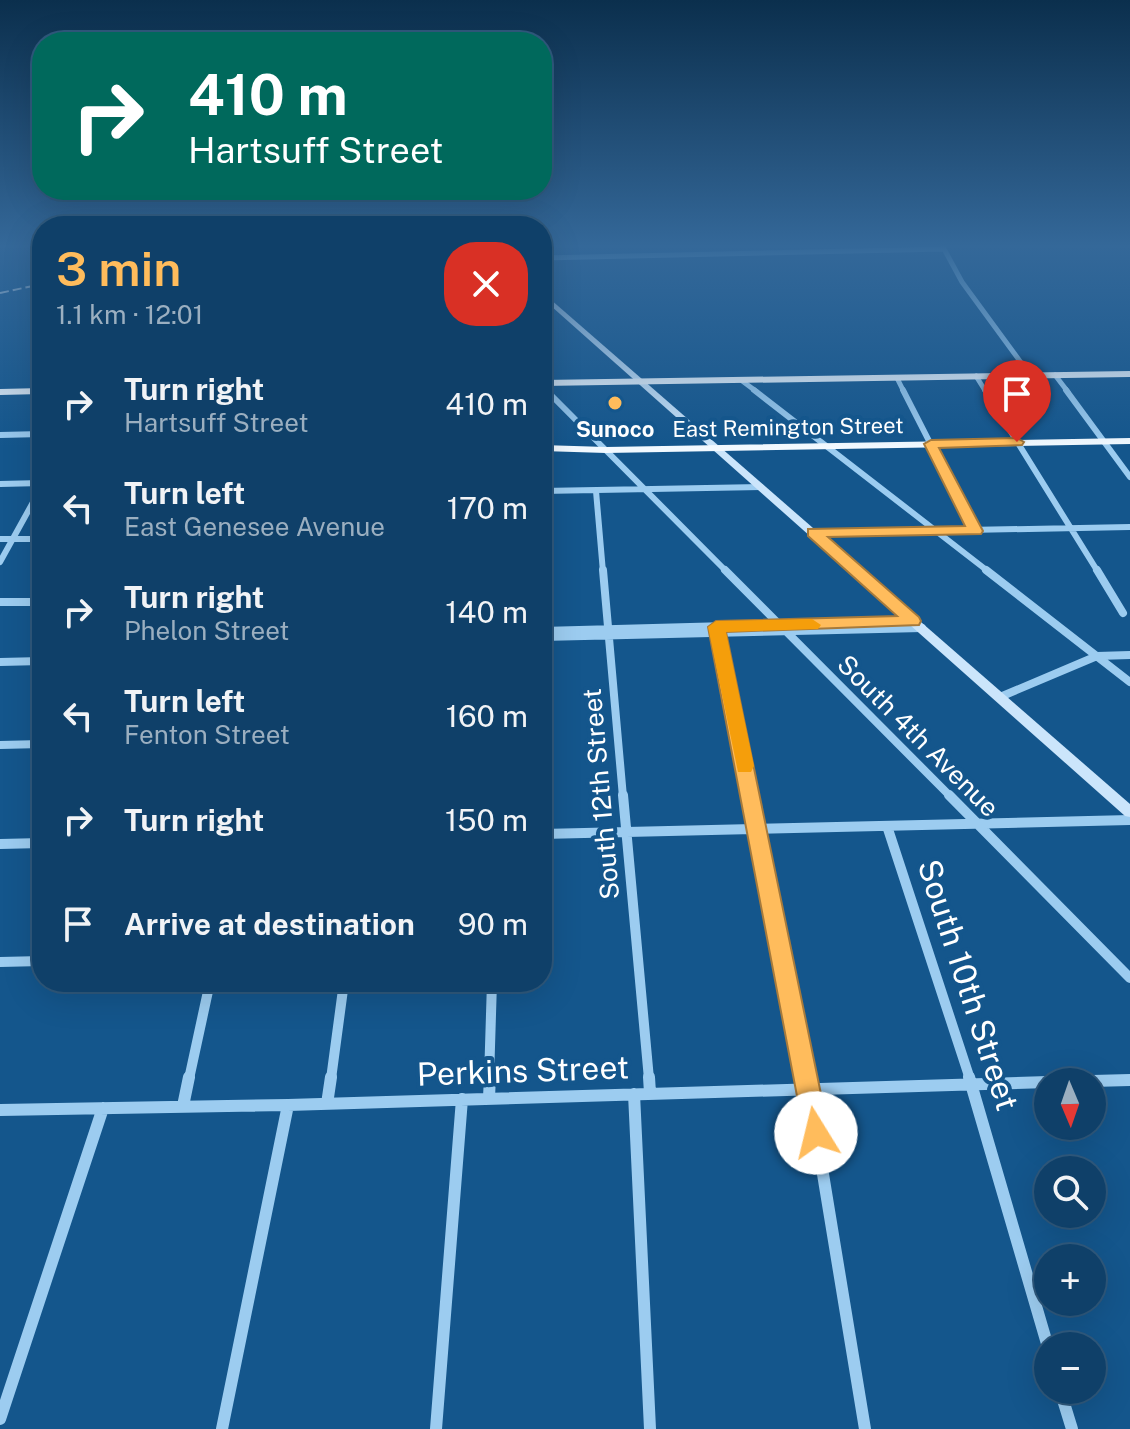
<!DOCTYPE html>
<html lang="en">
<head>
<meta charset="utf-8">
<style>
  :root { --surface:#0f4069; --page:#1d4b71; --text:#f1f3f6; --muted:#9bafc0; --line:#2f597d; --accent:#ffbc5c }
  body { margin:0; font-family:"Public Sans",sans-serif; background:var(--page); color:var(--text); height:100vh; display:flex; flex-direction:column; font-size:30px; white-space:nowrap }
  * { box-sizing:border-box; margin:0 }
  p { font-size:26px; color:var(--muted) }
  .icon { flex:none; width:44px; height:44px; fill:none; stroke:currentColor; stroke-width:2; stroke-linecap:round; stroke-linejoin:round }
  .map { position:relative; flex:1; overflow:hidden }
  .sheet { position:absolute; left:32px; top:216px; width:520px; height:776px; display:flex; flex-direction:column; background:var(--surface); border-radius:32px; box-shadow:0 8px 32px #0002,0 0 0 2px var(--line) }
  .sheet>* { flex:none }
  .top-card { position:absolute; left:32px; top:32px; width:520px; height:168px; border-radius:32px; box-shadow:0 8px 32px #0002,0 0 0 2px var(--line); background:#00695c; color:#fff; overflow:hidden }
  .needle { width:52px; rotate:178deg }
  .fabs { position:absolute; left:1034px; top:1068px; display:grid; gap:16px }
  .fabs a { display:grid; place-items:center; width:72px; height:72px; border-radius:50%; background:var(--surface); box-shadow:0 8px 32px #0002,0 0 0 2px var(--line); font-size:40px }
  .pin { position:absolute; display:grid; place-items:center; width:68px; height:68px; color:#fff; margin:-82px -34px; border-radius:50% 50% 50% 0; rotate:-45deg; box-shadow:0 0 8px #0007 }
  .pin .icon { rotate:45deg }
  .me { position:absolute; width:88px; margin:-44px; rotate:351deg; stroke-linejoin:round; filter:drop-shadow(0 0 6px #0008) }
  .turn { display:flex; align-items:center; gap:28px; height:168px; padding:0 24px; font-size:36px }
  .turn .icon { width:104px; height:104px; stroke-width:2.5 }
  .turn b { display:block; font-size:56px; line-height:68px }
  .round { display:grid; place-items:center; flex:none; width:84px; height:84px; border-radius:32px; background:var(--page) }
  .summary { display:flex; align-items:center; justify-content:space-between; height:136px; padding:0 24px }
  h1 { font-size:48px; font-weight:600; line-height:60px; color:var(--accent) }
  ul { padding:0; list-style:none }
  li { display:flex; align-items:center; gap:24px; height:104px; padding:0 24px }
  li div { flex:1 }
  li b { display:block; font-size:30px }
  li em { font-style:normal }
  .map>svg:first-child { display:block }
</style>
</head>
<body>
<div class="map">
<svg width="1130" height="1429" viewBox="0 0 1130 1429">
  <rect width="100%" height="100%" fill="#14568c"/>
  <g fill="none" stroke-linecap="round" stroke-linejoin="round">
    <path stroke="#9cccf0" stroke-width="5" d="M943,247L962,282L1030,375
      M542,258L944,249
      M1055,375L1068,392
      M976,376L986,392
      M897,378L904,392
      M741,380L757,392
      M542,386L548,392"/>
    <path stroke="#9cccf0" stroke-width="6" d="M546,390L727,572
      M754,390L989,572
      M903,390L975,531
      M985,390L1098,572
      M1066,390L1130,477
      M0,435L42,434
      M0,484L42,483
      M542,491L761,487
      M596,491L603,572
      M813,533L1130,527
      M0,539H42
      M0,562L42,486"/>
    <path stroke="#9cccf0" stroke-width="8" d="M603,570L623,797
      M725,570L951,797
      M986,570L1130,682
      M1097,570L1123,613
      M0,602H42
      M716,627L750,797
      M542,631L913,621
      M542,637L922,628
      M0,662L42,661
      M1000,697L1097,656L1130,655
      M0,745L42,744"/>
    <path stroke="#9cccf0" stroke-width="10" d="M623,795L649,1079
      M750,795L807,1079
      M949,795L1130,978
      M887,826L970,1079
      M542,834L1130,820
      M0,844L42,843
      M0,962L42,961
      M189,1079L210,982
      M331,1079L344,982
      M489,1079L492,982"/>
    <path stroke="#9cccf0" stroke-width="12" d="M649,1077L650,1093
      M807,1077L865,1429
      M969,1077L1048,1347
      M1055,1082L1130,1080
      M634,1094L650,1429
      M489,1097L490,1077
      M327,1104L331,1077
      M183,1106L189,1077
      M0,1110L288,1105L1048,1082
      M1060,1390L1072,1429
      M0,1419L103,1108
      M222,1429L288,1105
      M436,1429L462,1099"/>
    <path fill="#cbe5fb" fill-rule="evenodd" d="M542,292L1130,804V817L1125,816L542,298Z"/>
    <path fill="#f2f9ff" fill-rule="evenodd" d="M1130,371V377L542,386V380Z
      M42,388V394L0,395V389Z
      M1130,438V444L606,453L542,451V445L606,447Z"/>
    <path stroke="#fff" stroke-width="2" stroke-dasharray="9 4" stroke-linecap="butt" d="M0,293L42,284"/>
  </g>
  <linearGradient id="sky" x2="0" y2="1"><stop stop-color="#0b2f4d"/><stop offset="0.55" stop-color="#346899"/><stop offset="1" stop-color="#346899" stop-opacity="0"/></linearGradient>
  <rect width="1130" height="447" fill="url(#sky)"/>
  <path fill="#ffbc5c" stroke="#a67a3c" stroke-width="2" d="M1017,438L1024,442L1022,445L939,448L983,531L981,534L828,537L919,617L921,621L919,625L726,632L829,1133L825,1142L816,1145L807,1142L804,1133L708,627L716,621L897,616L808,536V529L965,526L924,444L931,440Z"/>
  <path fill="#f59e0b" d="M812,619L821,625L818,629L726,632L754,766L751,772H738L708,627L716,621Z"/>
  <circle fill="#ffbc5c" stroke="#14568c" stroke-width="3" cx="615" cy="403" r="8"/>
  <g text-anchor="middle" stroke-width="8" stroke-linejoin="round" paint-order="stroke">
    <g font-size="22" fill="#fff" stroke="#14568c">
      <text transform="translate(788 427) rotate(-1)" y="8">East Remington Street</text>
    </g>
    <g font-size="22" font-weight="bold" fill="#fff" stroke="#14568c">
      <text x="615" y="437">Sunoco</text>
    </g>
    <g font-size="26" fill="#fff" stroke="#14568c">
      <text transform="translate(918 736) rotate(45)" y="9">South 4th Avenue</text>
      <text transform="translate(601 794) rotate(-95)" y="9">South 12th Street</text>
    </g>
    <g font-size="32" fill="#fff" stroke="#14568c">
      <text transform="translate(968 985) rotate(72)" y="11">South 10th Street</text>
      <text transform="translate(523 1071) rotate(-2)" y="11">Perkins Street</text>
    </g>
  </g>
</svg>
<div class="fabs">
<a><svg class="needle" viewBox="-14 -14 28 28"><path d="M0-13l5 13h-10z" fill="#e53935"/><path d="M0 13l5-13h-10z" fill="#9bafc0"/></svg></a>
<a><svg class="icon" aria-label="search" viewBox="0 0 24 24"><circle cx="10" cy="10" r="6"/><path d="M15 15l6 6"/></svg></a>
<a>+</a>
<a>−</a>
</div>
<div class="pin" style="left:1017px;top:442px;background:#d93025"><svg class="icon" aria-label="arrive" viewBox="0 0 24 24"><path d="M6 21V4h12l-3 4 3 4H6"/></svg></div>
<svg class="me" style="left:816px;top:1133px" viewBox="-20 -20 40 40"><circle r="19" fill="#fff"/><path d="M0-13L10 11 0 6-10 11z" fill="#ffbc5c"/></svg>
<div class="top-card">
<div class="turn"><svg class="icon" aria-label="right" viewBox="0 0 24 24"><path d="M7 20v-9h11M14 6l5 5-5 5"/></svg><div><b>410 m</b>Hartsuff Street</div></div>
</div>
<section class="sheet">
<div class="summary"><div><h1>3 min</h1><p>1.1 km · 12:01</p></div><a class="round" style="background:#d93025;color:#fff"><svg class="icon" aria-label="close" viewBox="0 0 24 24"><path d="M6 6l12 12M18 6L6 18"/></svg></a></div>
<ul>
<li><svg class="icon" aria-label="right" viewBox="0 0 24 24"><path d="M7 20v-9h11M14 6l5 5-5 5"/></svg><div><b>Turn right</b><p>Hartsuff Street</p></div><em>410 m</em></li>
<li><svg class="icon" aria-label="left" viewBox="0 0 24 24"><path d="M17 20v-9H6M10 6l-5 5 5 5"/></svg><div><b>Turn left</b><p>East Genesee Avenue</p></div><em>170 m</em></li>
<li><svg class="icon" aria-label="right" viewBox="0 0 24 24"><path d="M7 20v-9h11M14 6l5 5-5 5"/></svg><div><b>Turn right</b><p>Phelon Street</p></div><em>140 m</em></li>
<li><svg class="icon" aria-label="left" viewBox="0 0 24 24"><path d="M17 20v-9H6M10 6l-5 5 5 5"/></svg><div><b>Turn left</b><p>Fenton Street</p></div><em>160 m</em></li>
<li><svg class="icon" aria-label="right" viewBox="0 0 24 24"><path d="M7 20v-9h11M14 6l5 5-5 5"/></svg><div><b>Turn right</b></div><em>150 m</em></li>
<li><svg class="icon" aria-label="arrive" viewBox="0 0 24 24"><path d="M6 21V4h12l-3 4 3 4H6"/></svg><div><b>Arrive at destination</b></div><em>90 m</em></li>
</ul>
</section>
</div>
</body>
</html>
